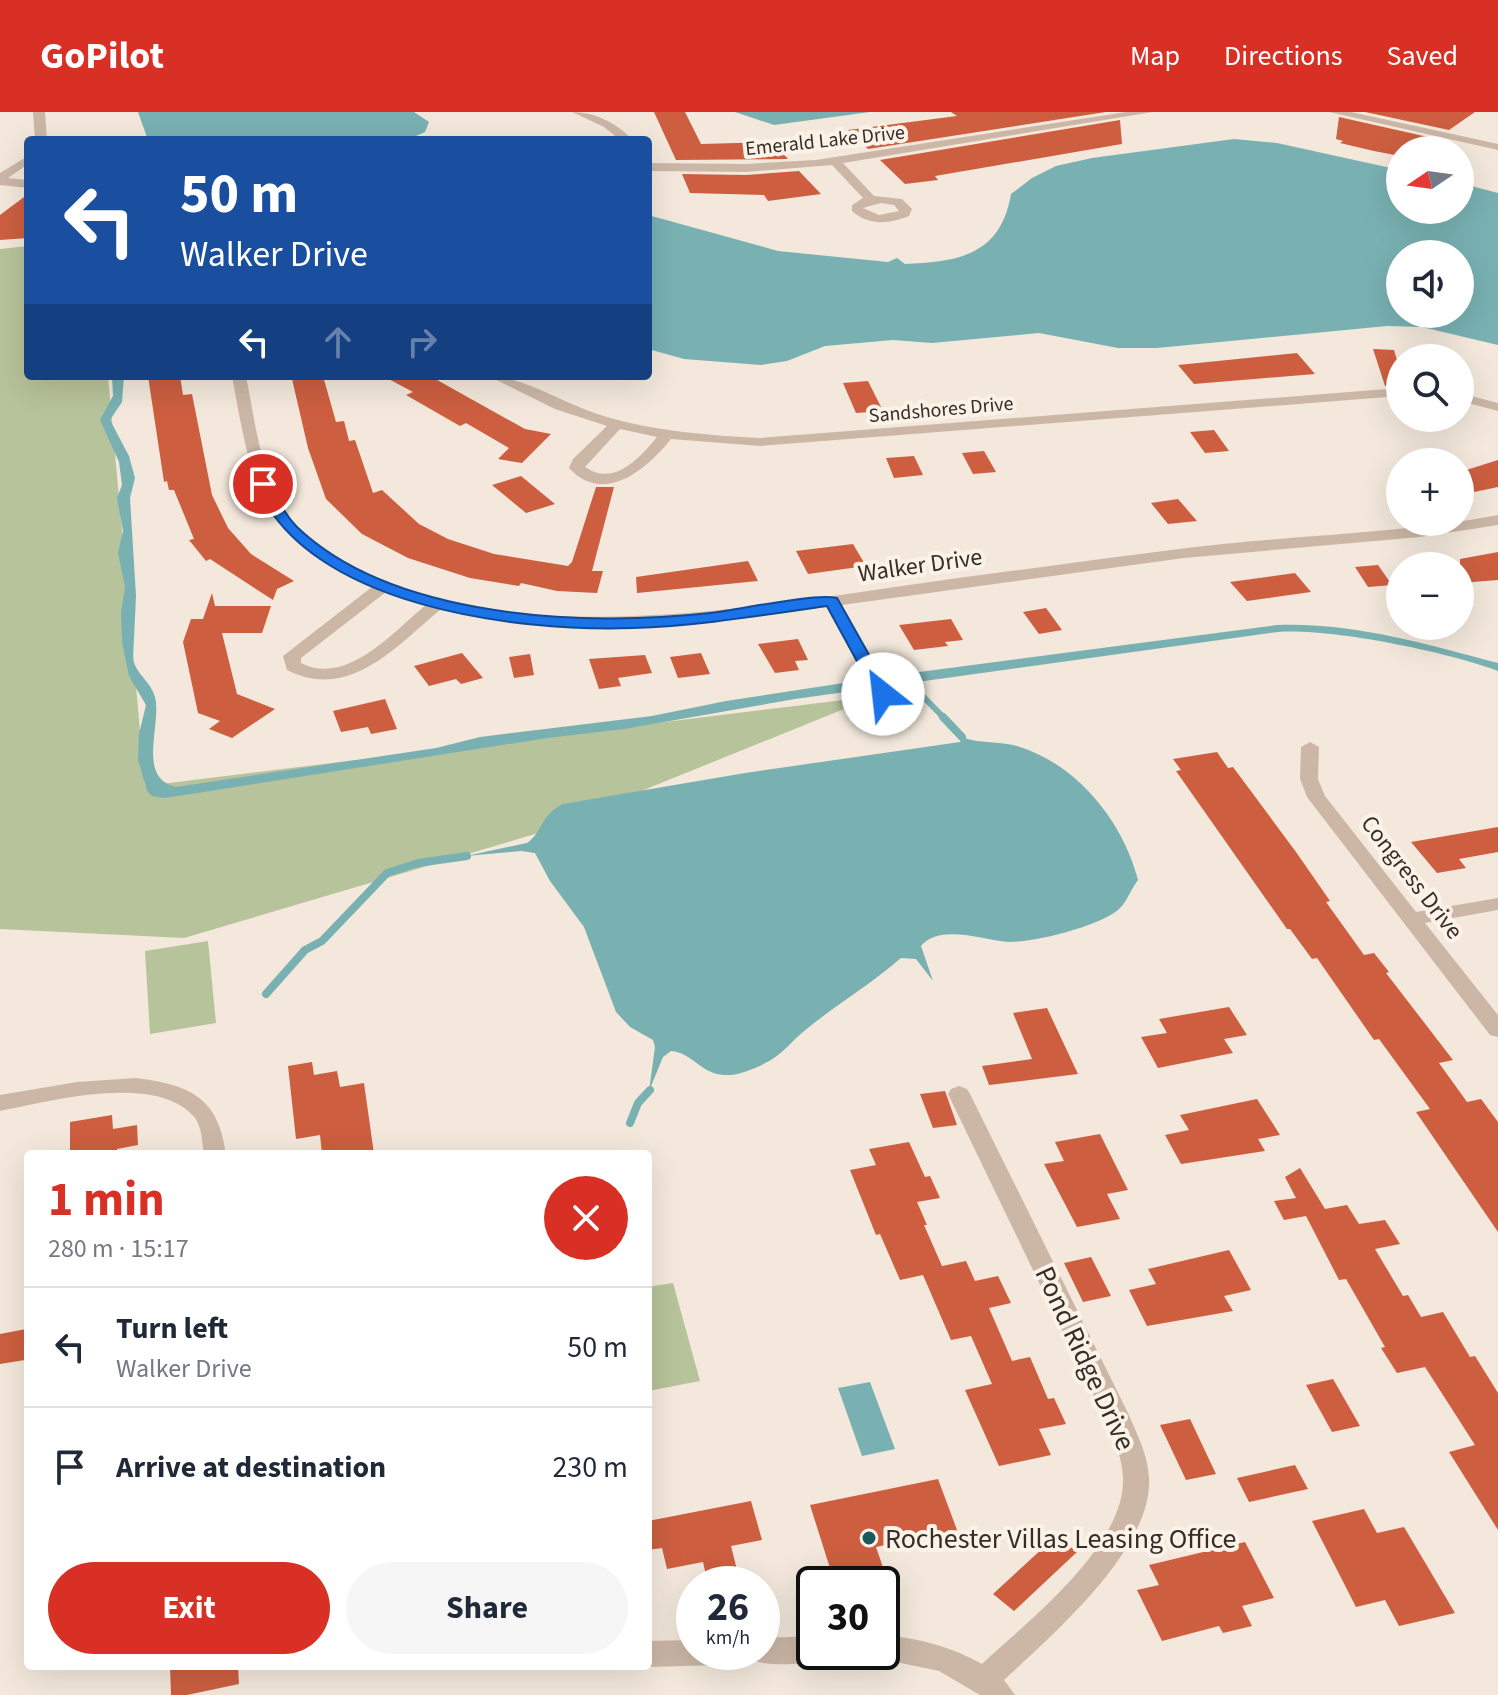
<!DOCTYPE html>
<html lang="en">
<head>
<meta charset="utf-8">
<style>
  :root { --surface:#fff; --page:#f6f6f7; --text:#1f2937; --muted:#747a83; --line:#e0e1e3; --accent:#d93025 }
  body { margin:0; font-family:"Source Sans 3",sans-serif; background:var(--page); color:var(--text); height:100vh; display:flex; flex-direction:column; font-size:30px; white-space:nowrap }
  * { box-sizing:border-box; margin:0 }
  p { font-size:26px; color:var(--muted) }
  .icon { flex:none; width:44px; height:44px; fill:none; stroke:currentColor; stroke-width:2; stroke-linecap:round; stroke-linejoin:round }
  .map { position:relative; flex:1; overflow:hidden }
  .details { position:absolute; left:24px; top:1038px; width:628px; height:520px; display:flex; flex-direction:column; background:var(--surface); border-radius:8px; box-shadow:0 8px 32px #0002 }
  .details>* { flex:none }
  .hud { position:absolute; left:24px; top:24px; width:628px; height:244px; border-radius:8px; box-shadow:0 8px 32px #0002; background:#1a4fa0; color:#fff; overflow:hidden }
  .needle { width:52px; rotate:257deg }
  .buttons { position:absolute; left:1386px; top:24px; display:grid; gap:16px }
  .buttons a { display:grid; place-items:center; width:88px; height:88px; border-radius:50%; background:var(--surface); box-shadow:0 8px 32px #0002; font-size:40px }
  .speed { position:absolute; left:676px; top:1454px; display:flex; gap:16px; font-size:40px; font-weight:700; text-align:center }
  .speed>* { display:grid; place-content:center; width:104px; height:104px; border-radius:50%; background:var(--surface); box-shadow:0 8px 32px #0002; line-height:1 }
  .speed small { font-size:20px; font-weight:400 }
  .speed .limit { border:4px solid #111; border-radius:12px; background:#fff; color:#111 }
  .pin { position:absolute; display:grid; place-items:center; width:68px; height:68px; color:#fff; margin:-34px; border:4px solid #fff; border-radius:50%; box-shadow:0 2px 8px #0007 }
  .me { position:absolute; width:88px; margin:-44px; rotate:331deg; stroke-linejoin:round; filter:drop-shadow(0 0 6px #0008) }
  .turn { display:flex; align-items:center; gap:28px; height:168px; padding:0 24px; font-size:36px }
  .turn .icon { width:104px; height:104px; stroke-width:2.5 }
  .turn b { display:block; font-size:56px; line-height:68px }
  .lanes { display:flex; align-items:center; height:76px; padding:0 24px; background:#0003; justify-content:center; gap:40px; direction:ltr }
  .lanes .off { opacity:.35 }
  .round { display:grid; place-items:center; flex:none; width:84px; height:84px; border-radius:42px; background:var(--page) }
  .overview { display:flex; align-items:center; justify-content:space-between; height:136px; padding:0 24px }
  h1 { font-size:48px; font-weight:700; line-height:60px; color:var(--accent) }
  .primary-button { display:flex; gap:16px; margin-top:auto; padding:16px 24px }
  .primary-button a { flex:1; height:92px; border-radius:48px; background:var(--accent); color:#fff; font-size:32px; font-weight:700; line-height:92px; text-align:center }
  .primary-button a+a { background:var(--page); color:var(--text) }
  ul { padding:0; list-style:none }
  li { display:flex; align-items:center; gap:24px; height:120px; padding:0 24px; border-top:2px solid var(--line) }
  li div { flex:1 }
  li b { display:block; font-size:30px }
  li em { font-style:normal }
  header { display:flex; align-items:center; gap:48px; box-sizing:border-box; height:112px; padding:0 40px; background:var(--accent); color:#fff }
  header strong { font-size:38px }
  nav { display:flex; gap:44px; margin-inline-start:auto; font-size:28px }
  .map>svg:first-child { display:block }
</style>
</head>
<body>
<header>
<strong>GoPilot</strong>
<nav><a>Map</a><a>Directions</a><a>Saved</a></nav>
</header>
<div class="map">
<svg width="1498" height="1583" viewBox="0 0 1498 1583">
  <rect width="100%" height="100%" fill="#f3e8db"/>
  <path fill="#b7c39a" d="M28,134V264H108L145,674L876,584L535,722L184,826L0,817V137Z
    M208,829L216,911L150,922L145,839Z
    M673,1171L700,1269L648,1279V1175Z"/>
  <path fill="#79b1b2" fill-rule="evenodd" d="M138,0H414L429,10L425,20L407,28H148Z
    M735,0H870L774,13Z
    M1234,27L1277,31L1400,58V98H1460V71L1498,81V233L1422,215L1387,214L1157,236H1118L1039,221L932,231L893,228L825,234L787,249L761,253L684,247L648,237V103L778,139L888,150L897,146L905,152C960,150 1001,142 1011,82L1032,66L1056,54L1092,46ZM1400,142H1460V202H1400Z
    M112,264H124L122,290L110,308L129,344L135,366L130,386L136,484L133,547C136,562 151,570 155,585C162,613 136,666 176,675L436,636L480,625L652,604L726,589L889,564L1277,513C1352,510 1426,532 1498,551V559C1448,540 1331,516 1278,520L795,587L624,617L547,626L165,686L152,684L147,679L138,648L139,622L146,593L129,564L122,530L121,500L125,475L118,441L123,419L117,386L122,373L119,350L100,308L113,284Z
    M962,625C979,632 1000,629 1017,634C1077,652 1123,709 1138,768C1131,777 1128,787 1121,795C1105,813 1036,830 1010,830C984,829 941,811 921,834L933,869L916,847L901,846C870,873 834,894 803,920C792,929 784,940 771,948C758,955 740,964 724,963C701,962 693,941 671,939L663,945L649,979L655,935L653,928L630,915L616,900L584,815L550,769L535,741L521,739L466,744L527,731C544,719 539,704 563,692L745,661L960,630Z
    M870,1270L895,1337L862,1344L838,1276Z"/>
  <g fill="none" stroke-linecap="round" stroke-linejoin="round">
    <path stroke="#79b1b2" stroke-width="6" d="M911,572L945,607"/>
    <path stroke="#79b1b2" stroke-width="8" d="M943,605L962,625
      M266,882L305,838L322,829L387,761L418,751L467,744
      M630,1011L638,991L650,978"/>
  </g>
  <path fill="#cd5f40" d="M654,0H685L701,32L773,30L788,47L676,48Z
    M951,0H1106L868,37L848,18L957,4Z
    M1365,0H1475L1449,18Z
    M1339,5L1437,27L1421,38H1400V44L1374,39L1340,31L1343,29L1336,27Z
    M1120,8L1122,32L935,64L938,68L905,72L880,48Z
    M799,59L821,82L768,89L764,83L690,81L682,62L746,63Z
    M28,82V126L0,128V103Z
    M1373,237L1394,238L1400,258V273L1385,274Z
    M1297,241L1315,262L1194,272L1178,253Z
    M148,264H180L183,283L192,282L212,383L228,416L251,442L294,469L277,477L273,488L210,447L206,449L189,428L194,427L174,378H169L167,369L164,370Z
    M323,264L336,310L344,309L349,329L355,328L373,381L382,378L419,412L448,427L494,442L568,454L572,450L596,375H614L592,459H603L597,481L557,479L521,471L519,474L470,466L408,446L362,422L326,387L308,336L292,267Z
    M383,264H430L525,317L551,322L522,351L498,347L509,336L466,311L460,314L406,283L413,280Z
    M868,269L883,299L856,301L843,271Z
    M1214,318L1229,339L1205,341L1190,320Z
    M984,339L996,360L973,362L962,341Z
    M914,344L923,363L894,366L886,346Z
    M1498,348V375L1460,383V360Z
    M521,364L555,392L526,401L492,373Z
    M1178,387L1197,409L1168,412L1151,391Z
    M853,432L866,454L808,462L796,439Z
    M1498,440V468L1460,471V447Z
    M748,449L758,469L637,481L636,465Z
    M1378,453L1392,473L1368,475L1355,455Z
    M1295,461L1311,480L1247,489L1230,470Z
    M212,481L215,494H271L262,521H222L237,582L275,597L232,626L209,617L220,609L198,601L183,530L191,507H203Z
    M1046,496L1062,518L1039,522L1023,500Z
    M951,507L963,528L945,530L948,534L914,538L899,513Z
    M798,527L808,548L795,549L799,558L775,561L758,532Z
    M462,541L483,566L461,572L456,567L429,574L414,554Z
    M701,541L710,562L678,566L670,545Z
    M530,542L534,563L514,566L509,545Z
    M645,543L652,561L618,566L621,574L599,577L589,547Z
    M385,587L397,617L371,622L368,615L341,620L333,599Z
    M1217,640L1228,656L1233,655L1296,740L1330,789L1326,790L1364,843L1374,841L1389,860L1386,861L1453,948L1439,951L1467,990L1481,987L1498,1010V1120L1416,1000L1430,997L1379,927L1374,928L1317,846L1312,847L1290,817H1287L1176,659L1181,658L1173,647Z
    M1498,715V740L1459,747L1466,756L1437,761L1411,730Z
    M1229,895L1247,923L1224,927L1233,941L1158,956L1141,925L1167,921L1159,907Z
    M1047,896L1078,962L989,973L982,954L1032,947L1013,901Z
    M312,950L314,963L337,959L340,975L364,971L374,1042H322L320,1023L296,1027L288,954Z
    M945,979L957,1013L933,1016L920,982Z
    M1257,987L1280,1023L1258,1027L1265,1039L1181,1052L1165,1023L1189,1018L1180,1003Z
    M112,1003L113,1017L137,1013L138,1033L117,1037V1042H70V1010Z
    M1100,1022L1128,1078L1107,1082L1120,1107L1077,1115L1044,1052L1064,1049L1055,1030Z
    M909,1030L925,1065L930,1064L940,1086L917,1090L927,1113H924L942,1154L966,1149L975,1169L998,1164L1011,1191L989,1196L1012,1249L1030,1245L1048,1287L1054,1286L1066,1312L1039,1317L1051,1343L999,1354L965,1278L992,1272L971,1224L951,1228L923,1163L900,1168L880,1122L876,1123L850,1058L876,1053L869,1037Z
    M1300,1056L1325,1097L1347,1093L1359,1112L1385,1108L1400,1132L1375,1137L1403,1184L1408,1183L1421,1205L1443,1200L1470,1245L1475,1244L1498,1281V1418L1449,1340L1475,1333L1425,1255L1397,1261L1381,1236L1385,1235L1346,1167L1339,1168L1306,1104L1284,1108L1274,1089L1296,1086L1285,1065Z
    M1229,1138L1251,1178L1224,1184L1233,1199L1147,1214L1129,1178L1156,1172L1148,1157Z
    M1091,1145L1111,1184L1083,1190L1064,1151Z
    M26,1217L25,1248L0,1252V1222Z
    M1333,1267L1360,1314L1332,1320L1306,1273Z
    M1190,1307L1216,1362L1186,1368L1160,1313Z
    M1295,1353L1308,1377L1249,1390L1237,1366Z
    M938,1367L957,1418L876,1435L887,1467L862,1472H835L810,1393Z
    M751,1389L762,1428L731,1434L738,1462L707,1468L703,1450L667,1457L662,1436L648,1438V1409Z
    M1364,1397L1377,1421L1404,1415L1455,1501L1399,1514L1385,1488L1356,1495L1312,1409Z
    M1056,1424L1077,1440L1014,1499L993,1482Z
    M1245,1430L1274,1486L1242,1494L1252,1514L1223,1521L1219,1514L1162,1529L1137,1478L1159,1473L1149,1453Z
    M170,1554H238L239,1572L187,1583H171Z"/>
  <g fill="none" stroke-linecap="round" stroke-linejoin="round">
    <path fill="#ccb7a7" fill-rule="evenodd" d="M33,0H45L47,28H35Z
      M572,0C596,0 616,11 633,28H620L604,15Z
      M1126,0H1153L843,51L874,84L902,87L912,97L909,104C890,112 868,114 852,99V93L863,86L832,53L746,60L648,59V51L746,52L816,48ZM881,91L894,93L899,99L879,103L863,96Z
      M1329,0H1351L1498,32V38Z
      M28,44V52L8,66L28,68V76L0,73V61Z
      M232,264H246C258,323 262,388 312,428C461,546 729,499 902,474C994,461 1087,449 1179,437C1285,423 1392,423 1498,403V413L1420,425L1184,446L842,493L892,582L883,587L874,582L826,495C699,513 568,529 442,496C397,534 349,590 287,558L283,544L372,475C259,427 252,374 232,264ZM386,480L427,492C394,519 347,575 301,551V546Z
      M488,264C522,264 563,291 597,302C650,319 705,323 760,326L1400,276V284L760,334L671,327C647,357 604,394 569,356L573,347L607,314L555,297ZM620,317L657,325C639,347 613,375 585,355Z
      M1460,281L1498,291V299L1460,289Z
      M1310,630L1319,635L1318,667L1325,684L1416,800L1498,786V798L1425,811L1498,903V925L1490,923L1307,685L1300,667L1301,635Z
      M136,966C189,973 218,984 226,1042H204C202,1031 202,1015 195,1006C158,960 50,989 0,999V983L77,970Z
      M959,974L967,977L970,982L1128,1301C1137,1322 1148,1343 1149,1366C1153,1437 1052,1523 1004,1568L1015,1583H980L939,1559L872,1545L870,1540H882V1523C918,1526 950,1534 982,1552C1027,1510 1121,1437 1123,1371C1124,1346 1112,1323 1102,1301L948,982L951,977Z
      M814,1524V1540H827L824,1546C805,1553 771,1555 752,1548L748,1540H762V1526Z
      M694,1528V1540H734L730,1549L720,1553L648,1555L646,1554L648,1529Z"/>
  </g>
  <path fill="#1a73e8" stroke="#114b97" stroke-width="2" d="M263,368L268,369C277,385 284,402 297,415C393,507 586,515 710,501C739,498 812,481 837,486L891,582L883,587L877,586L827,494C763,503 698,514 633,516C517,520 307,495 256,372Z"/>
  <circle fill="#1b5a5c" stroke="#fbf2e8" stroke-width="3" cx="869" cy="1426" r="8"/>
  <g text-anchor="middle" stroke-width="8" stroke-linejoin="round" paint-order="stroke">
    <g font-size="20" fill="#382c28" stroke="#fbf2e8">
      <text transform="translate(825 28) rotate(-6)" y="7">Emerald Lake Drive</text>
      <text transform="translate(941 297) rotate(-5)" y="7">Sandshores Drive</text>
    </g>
    <g font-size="24" fill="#382c28" stroke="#fbf2e8">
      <text transform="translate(920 453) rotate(-8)" y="8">Walker Drive</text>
      <text transform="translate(1412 765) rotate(52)" y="8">Congress Drive</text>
    </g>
    <g font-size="28" fill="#382c28" stroke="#fbf2e8">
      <text transform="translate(1086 1246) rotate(65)" y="10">Pond Ridge Drive</text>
    </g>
    <g font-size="28" fill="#382c28" stroke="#fbf2e8" text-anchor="start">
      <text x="885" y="1436">Rochester Villas Leasing Office</text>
    </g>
  </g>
</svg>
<div class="buttons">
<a><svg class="needle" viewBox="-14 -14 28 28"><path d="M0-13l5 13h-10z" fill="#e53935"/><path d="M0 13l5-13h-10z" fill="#747a83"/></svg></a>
<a><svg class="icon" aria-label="sound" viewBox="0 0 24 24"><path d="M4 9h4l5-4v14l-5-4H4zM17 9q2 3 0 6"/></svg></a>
<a><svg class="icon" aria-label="search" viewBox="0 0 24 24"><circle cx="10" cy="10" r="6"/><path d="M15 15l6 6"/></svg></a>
<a>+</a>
<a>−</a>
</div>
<div class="speed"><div>26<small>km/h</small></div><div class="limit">30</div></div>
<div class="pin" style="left:263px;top:372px;background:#d93025"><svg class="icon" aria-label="arrive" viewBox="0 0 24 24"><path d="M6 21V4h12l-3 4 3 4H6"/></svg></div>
<svg class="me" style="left:883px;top:582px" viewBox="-20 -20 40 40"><circle r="19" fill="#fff"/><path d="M0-13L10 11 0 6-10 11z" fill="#1a73e8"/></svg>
<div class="hud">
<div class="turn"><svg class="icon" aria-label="left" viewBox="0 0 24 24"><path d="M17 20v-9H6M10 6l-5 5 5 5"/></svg><div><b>50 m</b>Walker Drive</div></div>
<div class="lanes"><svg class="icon" aria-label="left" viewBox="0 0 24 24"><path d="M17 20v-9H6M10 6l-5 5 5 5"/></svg><svg class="icon off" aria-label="ahead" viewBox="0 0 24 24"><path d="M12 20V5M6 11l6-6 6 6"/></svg><svg class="icon off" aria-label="right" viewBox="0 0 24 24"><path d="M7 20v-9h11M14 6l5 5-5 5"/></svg></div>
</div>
<section class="details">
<div class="overview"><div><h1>1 min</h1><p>280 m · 15:17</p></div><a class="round" style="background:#d93025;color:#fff"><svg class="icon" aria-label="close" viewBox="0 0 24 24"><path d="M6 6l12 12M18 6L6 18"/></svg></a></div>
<ul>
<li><svg class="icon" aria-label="left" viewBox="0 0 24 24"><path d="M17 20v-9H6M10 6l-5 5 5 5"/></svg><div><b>Turn left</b><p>Walker Drive</p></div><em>50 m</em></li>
<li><svg class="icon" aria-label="arrive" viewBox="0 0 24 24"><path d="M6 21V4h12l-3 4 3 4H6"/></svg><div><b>Arrive at destination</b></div><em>230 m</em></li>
</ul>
<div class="primary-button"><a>Exit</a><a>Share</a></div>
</section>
</div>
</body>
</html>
